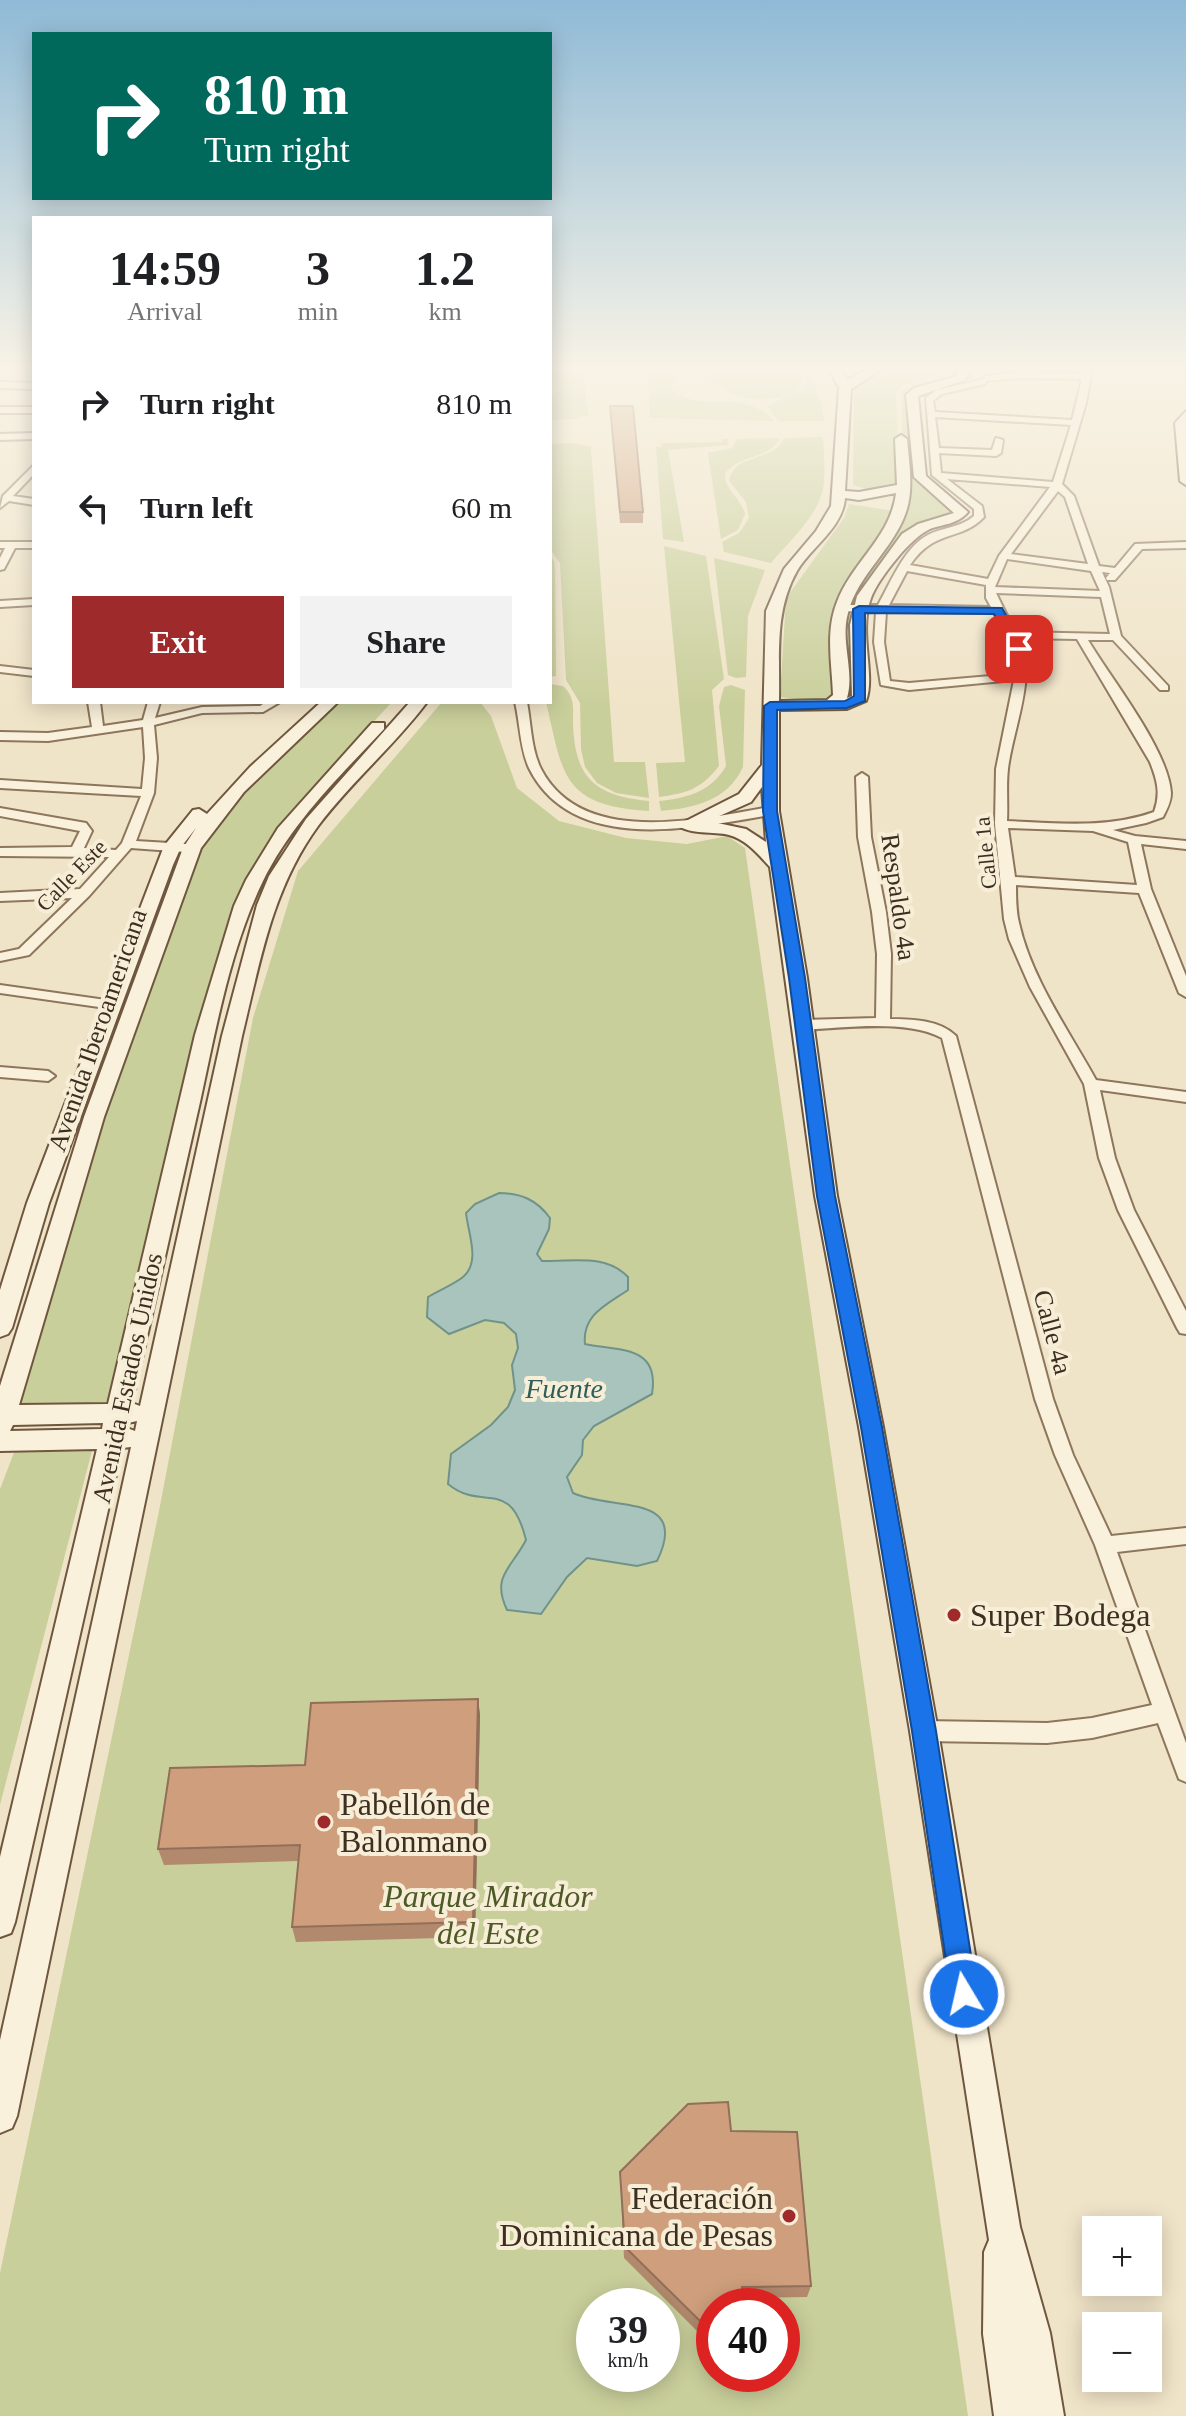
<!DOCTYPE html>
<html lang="en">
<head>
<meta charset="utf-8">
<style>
  :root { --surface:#fff; --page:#f2f2f2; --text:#202124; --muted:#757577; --accent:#9e2a2b }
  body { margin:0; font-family:Georgia,serif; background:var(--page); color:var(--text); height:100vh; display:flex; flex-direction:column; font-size:30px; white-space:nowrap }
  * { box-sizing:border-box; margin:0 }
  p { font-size:26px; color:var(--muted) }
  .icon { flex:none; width:44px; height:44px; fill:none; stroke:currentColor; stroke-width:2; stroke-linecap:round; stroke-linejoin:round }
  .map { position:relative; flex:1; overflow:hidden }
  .sheet { position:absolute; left:32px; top:216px; width:520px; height:488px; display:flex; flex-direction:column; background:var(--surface); border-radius:0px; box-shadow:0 4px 20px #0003 }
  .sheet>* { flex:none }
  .hud { position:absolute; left:32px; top:32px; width:520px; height:168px; border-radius:0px; box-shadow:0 4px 20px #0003; background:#00695c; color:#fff; overflow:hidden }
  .fabs { position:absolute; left:1082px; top:2216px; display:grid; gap:16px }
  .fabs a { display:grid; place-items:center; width:80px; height:80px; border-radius:0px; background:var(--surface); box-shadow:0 4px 20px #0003; font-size:40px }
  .speed { position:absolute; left:576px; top:2288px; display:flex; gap:16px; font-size:40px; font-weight:700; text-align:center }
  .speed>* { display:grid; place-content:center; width:104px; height:104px; border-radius:50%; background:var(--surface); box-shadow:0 4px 20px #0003; line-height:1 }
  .speed small { font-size:20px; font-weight:400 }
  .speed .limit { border:12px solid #d22; background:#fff; color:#111 }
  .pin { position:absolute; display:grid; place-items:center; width:68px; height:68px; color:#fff; margin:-34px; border-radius:16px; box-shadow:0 4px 12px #0006 }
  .me { position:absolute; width:88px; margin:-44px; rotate:351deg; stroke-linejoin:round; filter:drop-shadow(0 0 6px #0008) }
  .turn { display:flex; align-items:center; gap:28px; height:168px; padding:0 40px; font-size:36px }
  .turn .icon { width:104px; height:104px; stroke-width:2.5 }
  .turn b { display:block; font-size:56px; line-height:68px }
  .eta { display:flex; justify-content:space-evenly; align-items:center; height:136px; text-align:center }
  .eta b { font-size:48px; font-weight:800; line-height:56px }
  .cta { display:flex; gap:16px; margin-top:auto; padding:16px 40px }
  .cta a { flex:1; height:92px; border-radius:0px; background:var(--accent); color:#fff; font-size:32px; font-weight:800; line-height:92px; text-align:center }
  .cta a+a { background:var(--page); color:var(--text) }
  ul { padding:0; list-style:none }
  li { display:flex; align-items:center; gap:24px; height:104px; padding:0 40px }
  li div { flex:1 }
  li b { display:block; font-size:30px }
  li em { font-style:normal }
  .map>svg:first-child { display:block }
</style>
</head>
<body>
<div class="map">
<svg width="1186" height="2416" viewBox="0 0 1186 2416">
  <rect width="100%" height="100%" fill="#f0e4c8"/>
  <path fill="#c9cf9b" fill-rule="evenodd" d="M550,370H583L588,416H580L578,419L550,420V397L559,390Z
    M647,370H680L670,387C697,417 740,384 774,421L650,418Z
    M701,370H807L799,389L785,397L805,389L809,373L821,401L824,421H778L768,406L784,397C750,404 723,396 701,370Z
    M892,370H939L941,374L903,385L896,392L899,485C881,491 871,492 853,485L854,389L870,375Z
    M947,370H958L961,376L917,389L916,468L959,512L921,527L862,595L856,697L844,696V607L893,531L902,439V390L945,376L949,374Z
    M823,437C824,452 825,468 824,483C821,514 790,540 771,563L724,552L722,542L739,533L749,518L746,502L729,481C733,453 773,463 784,438Z
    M780,438C768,461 739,453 725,474C724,489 742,499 745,514L738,530L721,539L708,453L732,448L737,439Z
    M722,439H728V445L668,450L684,542L663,539L656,447H662L661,443L722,442Z
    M574,443L591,447L614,762H645L649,798L616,793L597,783L585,767L581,749L580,703L566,680L560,563L550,549V444Z
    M849,504L894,511L886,532L848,582L835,693L832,700L818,702L780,697L786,598L844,518Z
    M664,546L706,556L724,679L712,690L719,766C701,789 688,793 659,797L656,763L685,762Z
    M550,556L554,561L555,572L556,676L550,677Z
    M714,558L765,570L748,616L746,677L736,678L728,675Z
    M550,684L563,686C575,697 573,706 573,721C574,777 594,796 649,801V811C561,806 563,774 546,702H550Z
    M731,685L745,690L743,767C728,800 695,808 661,811L659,801C687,798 711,792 726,766L719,706L724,687Z
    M335,702H392L296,806L253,874L112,1407H17L116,1072L196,849L251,782Z
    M442,702H480L491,716L517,788L559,821L626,838L687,844L727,836L745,848L968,2416H0V2273L159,1511L253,1018L298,871ZM594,2306H662V2374H594ZM714,2306H782V2374H714Z
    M93,1447L0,1805V1489L15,1450Z"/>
  <path fill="#a9c4bc" stroke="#6f938a" stroke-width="2" d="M499,1193C521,1193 537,1200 550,1218L549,1229L537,1254L542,1261C572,1262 605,1253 628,1277V1290C606,1305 582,1315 585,1344C619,1351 660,1345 652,1394L594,1426L583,1440L582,1455L567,1477L573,1493C611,1511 691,1492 657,1561L637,1566L587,1558L567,1577L541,1614L507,1610C491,1576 511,1569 526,1540C510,1475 483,1513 448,1484L451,1454L491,1425L508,1407L515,1390L512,1365L518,1348L516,1334L504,1323L485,1320L449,1334L427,1317L428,1297C439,1290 453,1285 463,1277C481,1262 468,1233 466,1213L475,1204Z"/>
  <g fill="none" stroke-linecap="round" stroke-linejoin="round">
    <g stroke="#8d765c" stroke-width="4">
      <path id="street" d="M1084,370H1092L1086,403L1062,484L1074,496L1099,566L1115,568L1135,544L1186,542V548L1142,549L1115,580H1107L1106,578L1110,573L1102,572L1109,587L1121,636L1168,686V690H1160L1113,640H1088C1111,679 1168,749 1171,793C1171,802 1167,809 1163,817L1146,823L1113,830L1135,836L1186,841V849L1141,844L1151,889L1186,976V997L1179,993L1139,893L1016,885C1016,898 1016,911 1019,923C1031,978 1069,1031 1096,1080L1186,1092V1102L1100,1090L1115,1158L1134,1210L1186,1311V1334L1180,1333L1177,1328L1118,1210L1099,1158L1084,1084L1030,987L1009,939L1004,919L995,824L996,769L1014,680L909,690L881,685L874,642L876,612L842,611L837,608L842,605H878C891,582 903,550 926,536C942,527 960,528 974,516V509L932,475L926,398L936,390L981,380L985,376L1022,372L1083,374ZM1022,378L1082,379L1072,420L935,412L933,401L942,394L985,384L986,381ZM935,417L1071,425L1053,482L941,473L939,453L996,456L1001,453L1003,440L996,438L992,450L939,448ZM947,479L1050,487L999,556L988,579L910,565C935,528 960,542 984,517L982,506ZM1058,491L1065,497L1088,564L1011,554ZM1007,559L1091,571L1100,591L995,587ZM907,571L986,585V598L991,607L889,605ZM996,593L1101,597L1110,634L1015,632ZM886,612L994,613L1014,649V674L909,683L890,681L884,642ZM1019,638L1077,639L1150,762C1157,780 1161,793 1154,812C1107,829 1056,823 1007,821C1008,804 1006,786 1008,769C1012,731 1038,674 1019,638ZM1008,828L1093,831L1128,842L1137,885L1015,877Z
        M0,382L34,383V389L0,388Z
        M0,407H34V413H0Z
        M34,433V439L0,440V434Z
        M34,465V474L13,496L34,499V505L9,501L0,508L3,496Z
        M0,542H34V548H15L4,569L0,570V558L5,548H0Z
        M34,599V605L0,607V601Z
        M0,666L34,670V676L0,672Z
        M88,702H100L103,726L143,720L148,702H160L155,718L202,707L260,706L266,702H280L263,712L202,713L154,725L157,758L154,793L136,841L186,844L192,848L186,852L131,848L89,896L29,955L0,961V953L19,949L72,898L0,901V893L80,889L109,857L0,856V848L72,847L80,831L0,816V808L86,823L92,831L84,848L116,850L122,843L141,796L0,788V780L142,789L145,758L143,727L48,741L0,740V732L48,733L92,727Z
        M515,702H527C531,723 531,749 541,769C582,848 700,819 770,807L776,811L770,815C693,828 572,855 529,768C520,749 520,723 515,702Z
        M862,773L868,777L871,837L886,912L891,954L890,1019C912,1019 940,1020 956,1036L1053,1399L1073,1455L1111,1536L1186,1528V1544L1117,1552L1186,1743V1782L1179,1779L1158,1723L1092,1738L1047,1743L924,1741L917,1738L914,1731L917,1724L924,1721L1047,1723L1092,1718L1152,1705L1095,1545L1055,1455L1035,1399L942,1038C906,1019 844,1028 803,1030L796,1025L803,1020L876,1018L877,954L872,912L858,837L856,777Z
        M0,985L113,1001L120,1005L113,1009L0,993Z
        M0,1067L48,1071L55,1076L48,1081L0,1077Z"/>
    </g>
    <g stroke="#6f573f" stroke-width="4">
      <path id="secondary" d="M830,370H841L847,380L866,370H881L851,389L845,491L859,492L897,485L895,439L901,435L907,439C909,463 914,489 906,512C893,550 858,574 848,613C840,641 855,672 847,698L852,696L850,625L857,596L902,534L918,524L954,513L914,477L906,395L914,388L954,377L957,375L955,370H965L969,376L962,381L918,396L926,476L968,512C958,524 944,524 930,529C911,537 878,579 871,598C858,632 876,675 866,701L847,709L779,710V811L807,978L837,1196L883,1427L938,1731L1020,2227L1050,2333L1064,2416H994L983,2334L984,2252L989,2240L910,1731L859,1427L815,1196L770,867C758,854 747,840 729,835C714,831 689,835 678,825L739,794L762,765L766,611L784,569L816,531L831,506L839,388ZM896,493C891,537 852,562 837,602C825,632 832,664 833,695L827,700L779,701C780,657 774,611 797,571C811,547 843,528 845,498L859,500ZM762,787L766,842L746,829L708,821L751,802Z
        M1186,411V485L1180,481L1175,423Z
        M321,702H338L244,792L201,848L104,1117L19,1405L108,1404L195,1035L234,906L246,880L278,828L372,723H384V729C340,776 292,822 263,881C230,949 216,1028 200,1102C177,1202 155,1303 132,1403L140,1406L222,1036L257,905L269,876L306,819L410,702H427C394,746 351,782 318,826C272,889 260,962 242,1036L17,2116L12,2128L0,2133V2040L131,1447L122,1448L15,1922L11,1933L0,1937V1857L97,1449L0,1451V1386L84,1117L183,848L196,828L181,847L173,865L49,1203L12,1328L8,1334L0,1337V1290L27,1203L164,846L193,810L199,809L207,814L250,767ZM137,1421L135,1431L127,1428L128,1423ZM103,1423L102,1429L10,1431L13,1425Z"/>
    </g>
    <use href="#street" fill="#faf1dc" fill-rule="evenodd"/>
    <use href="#secondary" fill="#faf1dc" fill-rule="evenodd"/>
  </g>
  <path fill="#b2896c" d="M610,406L643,512V523H620Z
    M478,1699L480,1715L475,1937L296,1942L292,1927L298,1861L164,1865L158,1849L305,1765Z
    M731,2131L811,2286L807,2297L743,2298L714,2306V2331L699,2333L624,2258L620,2172Z"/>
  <path fill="#916f58" d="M478,1699L480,1715L475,1937L473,1922Z"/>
  <path fill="#cf9f7d" stroke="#916f58" stroke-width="2" d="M610,406H633L643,512H620Z
    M478,1699L473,1922L292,1927L300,1845L158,1849L170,1768L305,1765L311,1703Z
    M728,2102L731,2131L797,2132L811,2286L742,2287L744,2306H714V2321L701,2322L625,2247L620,2172L688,2104Z"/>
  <linearGradient id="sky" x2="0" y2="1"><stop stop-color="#8fbad6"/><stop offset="0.52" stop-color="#f8f3e6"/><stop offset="1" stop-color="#f8f3e6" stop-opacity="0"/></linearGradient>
  <rect width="1186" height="708" fill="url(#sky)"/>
  <path fill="#1a73e8" stroke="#114b97" stroke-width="2" d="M859,606L1002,608L1025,649L1015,652L994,614L865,613V701L847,708L777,710V811L805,978L835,1196L882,1427L936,1731L977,1994L973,2004L964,2007L955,2004L951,1994L912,1731L861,1427L817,1196L789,978L763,811L764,706L770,702L845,701L854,696L853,609Z"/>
  <g fill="#9e2a2b" stroke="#f7eed8" stroke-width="3">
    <circle cx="954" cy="1615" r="8"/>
    <circle cx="324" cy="1822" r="8"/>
    <circle cx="789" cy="2216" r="8"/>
  </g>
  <g text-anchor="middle" stroke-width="8" stroke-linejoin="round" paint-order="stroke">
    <g font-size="22" fill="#3d2e20" stroke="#f7eed8">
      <text transform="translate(985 853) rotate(-96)" y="8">Calle 1a</text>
      <text transform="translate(71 875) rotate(-46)" y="8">Calle Este</text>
    </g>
    <g font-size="26" fill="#3d2e20" stroke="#f7eed8">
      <text transform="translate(899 897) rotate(82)" y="9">Respaldo 4a</text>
      <text transform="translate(97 1030) rotate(-71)" y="9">Avenida Iberoamericana</text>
      <text transform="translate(1053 1332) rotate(75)" y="9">Calle 4a</text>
      <text transform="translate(127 1378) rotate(-78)" y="9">Avenida Estados Unidos</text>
    </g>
    <g font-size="28" font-style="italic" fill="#2f5d5a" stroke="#f7eed8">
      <text x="564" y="1398">Fuente</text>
    </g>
    <g font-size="32" fill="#3d2e20" stroke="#f7eed8" text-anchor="start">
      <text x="970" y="1626">Super Bodega</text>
      <text x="340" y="1815">Pabellón de<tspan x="340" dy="37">Balonmano</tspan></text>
      <text x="773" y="2209" text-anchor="end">Federación<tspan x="773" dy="37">Dominicana de Pesas</tspan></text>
    </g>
    <g font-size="32" font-style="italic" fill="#4d5a26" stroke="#f7eed8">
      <text x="488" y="1907">Parque Mirador<tspan x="488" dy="37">del Este</tspan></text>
    </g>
  </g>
</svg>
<div class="fabs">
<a>+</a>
<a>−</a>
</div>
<div class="speed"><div>39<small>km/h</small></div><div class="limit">40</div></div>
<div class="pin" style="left:1019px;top:649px;background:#d93025"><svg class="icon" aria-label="arrive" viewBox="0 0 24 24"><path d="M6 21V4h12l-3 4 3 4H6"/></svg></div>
<svg class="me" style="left:964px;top:1994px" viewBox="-20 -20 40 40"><circle r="17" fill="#1a73e8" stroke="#fff" stroke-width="3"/><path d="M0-11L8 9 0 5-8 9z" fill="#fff"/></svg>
<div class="hud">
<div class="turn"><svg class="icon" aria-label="right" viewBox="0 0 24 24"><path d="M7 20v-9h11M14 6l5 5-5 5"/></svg><div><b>810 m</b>Turn right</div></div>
</div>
<section class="sheet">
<div class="eta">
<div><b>14:59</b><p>Arrival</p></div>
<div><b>3</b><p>min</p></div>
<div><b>1.2</b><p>km</p></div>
</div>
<ul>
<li><svg class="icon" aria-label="right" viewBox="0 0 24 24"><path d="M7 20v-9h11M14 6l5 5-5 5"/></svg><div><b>Turn right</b></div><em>810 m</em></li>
<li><svg class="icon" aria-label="left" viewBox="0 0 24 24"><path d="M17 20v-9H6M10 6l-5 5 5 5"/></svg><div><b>Turn left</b></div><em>60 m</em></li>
</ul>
<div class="cta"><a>Exit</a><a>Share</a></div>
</section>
</div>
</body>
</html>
